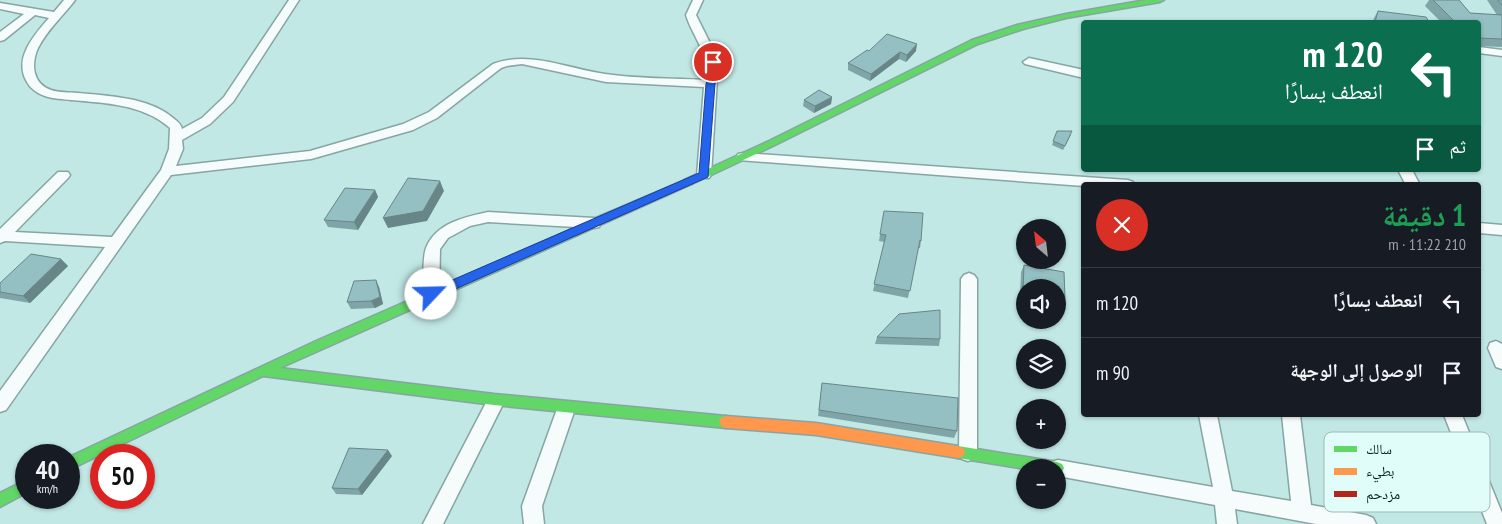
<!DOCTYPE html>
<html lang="ar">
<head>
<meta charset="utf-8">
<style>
  :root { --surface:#171b24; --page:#20242c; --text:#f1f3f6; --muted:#9ea1a6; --line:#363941 }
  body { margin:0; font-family:"PT Sans Narrow","Noto Naskh Arabic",sans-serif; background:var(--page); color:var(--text); direction:rtl; height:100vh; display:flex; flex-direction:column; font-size:19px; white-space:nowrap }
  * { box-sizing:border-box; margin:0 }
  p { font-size:16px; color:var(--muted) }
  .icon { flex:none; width:28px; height:28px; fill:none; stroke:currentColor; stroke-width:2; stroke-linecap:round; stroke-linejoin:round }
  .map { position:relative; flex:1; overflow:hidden; direction:ltr }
  .sheet { position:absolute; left:1081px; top:182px; width:400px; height:235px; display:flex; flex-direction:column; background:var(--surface); border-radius:5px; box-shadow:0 1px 4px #0004; direction:rtl }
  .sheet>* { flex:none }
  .top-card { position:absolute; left:1081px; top:20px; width:400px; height:152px; border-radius:5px; box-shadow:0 1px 4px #0004; direction:rtl; background:#0b6e4f; color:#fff; overflow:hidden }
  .needle { width:32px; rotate:332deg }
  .fabs { position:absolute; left:1016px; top:219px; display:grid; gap:10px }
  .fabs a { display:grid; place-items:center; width:50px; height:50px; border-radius:50%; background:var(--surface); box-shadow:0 1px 4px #0004; font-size:25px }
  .speed { position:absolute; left:15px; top:444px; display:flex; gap:10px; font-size:25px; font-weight:700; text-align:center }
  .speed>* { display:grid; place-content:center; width:65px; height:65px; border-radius:50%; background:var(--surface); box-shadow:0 1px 4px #0004; line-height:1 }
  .speed small { font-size:12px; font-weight:400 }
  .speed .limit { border:8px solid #d22; background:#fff; color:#111 }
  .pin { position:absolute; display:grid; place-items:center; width:42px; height:42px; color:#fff; margin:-21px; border:2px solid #fff; border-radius:50%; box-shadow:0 1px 5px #0007 }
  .me { position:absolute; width:55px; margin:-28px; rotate:66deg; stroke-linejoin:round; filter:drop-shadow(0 0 4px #0008) }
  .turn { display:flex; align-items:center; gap:18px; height:105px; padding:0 15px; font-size:22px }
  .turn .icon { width:65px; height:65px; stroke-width:2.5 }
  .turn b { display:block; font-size:35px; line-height:42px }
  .then { display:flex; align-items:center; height:48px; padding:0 15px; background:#0003; gap:10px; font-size:19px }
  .round { display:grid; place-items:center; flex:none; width:52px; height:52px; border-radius:26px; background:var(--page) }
  .overview { display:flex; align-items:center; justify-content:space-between; height:85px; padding:0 15px }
  h1 { font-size:30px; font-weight:700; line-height:38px; color:#1e9e55 }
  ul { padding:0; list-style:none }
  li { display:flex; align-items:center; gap:15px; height:70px; padding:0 15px; border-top:1px solid var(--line) }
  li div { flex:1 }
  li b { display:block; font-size:19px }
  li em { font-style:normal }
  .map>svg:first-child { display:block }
</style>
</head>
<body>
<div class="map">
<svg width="1502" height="524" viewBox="0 0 1502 524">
  <rect width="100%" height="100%" fill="#c1e8e5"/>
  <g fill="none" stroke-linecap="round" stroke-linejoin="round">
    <g stroke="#86a5a3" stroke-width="3">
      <path id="street" d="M64,0H75C63,16 47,30 38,48C31,64 32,83 51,90C59,93 69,92 78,93C108,96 149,97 173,118C177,121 181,124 182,129L202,118L224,97L289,0H299L233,102L210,124L182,140L183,149L176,166L310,151L403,124L429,112L493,64C529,50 569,69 605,74C638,79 672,78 705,80C711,55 693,38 686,15L693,0H703L696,15L716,55L718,63L711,175L709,178H699L697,175L704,87L606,82L522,64L507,66L501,68L437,118L413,130L311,159L171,175L6,410L0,412V391L105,247L5,241L0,243V229L58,172H68L70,175L68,178L15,232L112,237L161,170L169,149L170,128C143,104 105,103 71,100C63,99 53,99 45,96C38,94 30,88 27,82C13,59 34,35 49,18L35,15L4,40L0,41V32L24,14L0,9V3L54,12Z
        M1479,47L1502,50V56L1479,53Z
        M1029,58L1084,70V78L1025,64L1023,62Z
        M743,153L1128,180L1133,182L1135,185L1084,186L738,160L736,157L738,154Z
        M1398,170H1412L1420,185H1406Z
        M488,212L594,218L599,219L601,223L599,227L594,228L488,222L470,226L448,238L440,249L439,295L436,299L431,301L426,299L423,295C424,282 422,259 426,248C436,223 465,217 488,212Z
        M1479,223L1502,225V235L1479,233Z
        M969,273L974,275L977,279V453L974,459L968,461L962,459L959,453L961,279L964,275Z
        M1496,341L1502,344V369L1496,367L1488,348L1490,343Z
        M495,395L501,397L504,402L443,524H423L489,397Z
        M566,402L572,404L575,409L542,506L544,524H524L522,506L557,409L560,404Z
        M1199,415H1217L1232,491L1291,501L1282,415H1300L1311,505L1366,515L1373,518L1376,524H1316L1235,509L1237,524H1217L1215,505L1058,476V468H1049L1051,462L1058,460L1213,487Z
        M1444,415H1462L1502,513V524H1487Z"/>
    </g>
    <g stroke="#86a5a3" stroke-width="3">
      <path id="fast" d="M1146,0H1164L1160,2L1066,18L1023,29L978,44L775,145L692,184H684L683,182L684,180L769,141L972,40L1017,25L1066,14Z
        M574,228L578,229L579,232L578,235L280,368L494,394L726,416L731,418L733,422L731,426L726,428L494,405L263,376L69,470V457L316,341Z
        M958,446L1057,462L1062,464L1064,468L1062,472L1058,474V468H1025V469L958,458L953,456L951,452L953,448Z
        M26,480V493L0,507V493Z"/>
    </g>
    <g stroke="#86a5a3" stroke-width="3">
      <path id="slow" d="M726,416L816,423L958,446L963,448L965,452L963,456L958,458L816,435L726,428L721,426L719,422L721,418Z"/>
    </g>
    <g stroke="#86a5a3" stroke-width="3">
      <path id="jam" d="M688,179L693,182L692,184L578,235L574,236L569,232L570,229Z"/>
    </g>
    <use href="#street" fill="#f6fcfb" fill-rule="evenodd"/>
    <use href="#fast" fill="#63d668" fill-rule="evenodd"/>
    <use href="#slow" fill="#ff974d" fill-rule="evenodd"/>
    <use href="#jam" fill="#b3261e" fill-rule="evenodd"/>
  </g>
  <path fill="#80a5a8" d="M1429,0H1459L1470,13L1497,15L1487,0H1502V47L1479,46V22H1441L1425,6Z
    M1378,11L1429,22H1373L1374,18Z
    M869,51H916L906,62L899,59L870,81L848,70V63Z
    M832,97L831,104L814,113L803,106L804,100Z
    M1057,131L1071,135L1063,150L1052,145Z
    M375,190L378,197L358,230L328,227L324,220Z
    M880,234L921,241L920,248H918L908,298L873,291L884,242L879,241Z
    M61,259L68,266L30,303L0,298V283Z
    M1024,265L1064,272L1065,298L1062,305L1058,304V288H1025V298L1020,297L1021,272Z
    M379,287L383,304L375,308L351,309L347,302Z
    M877,337L940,339L939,346L875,344Z
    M822,383L957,431L954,438L818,416Z
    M392,456L362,495L336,494L332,488Z"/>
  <path fill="#688688" d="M917,44L916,51L906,62L907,55Z
    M900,52L899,59L870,81L871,74Z
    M832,97L831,104L814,113L815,106Z
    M440,181L444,191L427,221L388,228L383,218Z
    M375,190L378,197L358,230L354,222Z
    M61,259L68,266L30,303L23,296Z
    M376,280L379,287L383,304L375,308L371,301Z
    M388,450L392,456L362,495L358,489Z"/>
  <path fill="#95c0c3" stroke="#688688" d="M1433,0H1459L1470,13L1502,15V39L1479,38V22H1455Z
    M1498,0H1502V5Z
    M1378,11L1426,17L1429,22H1375Z
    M887,34L917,44L907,55L900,52L871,74L848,63L867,50L869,51Z
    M819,90L832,97L815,106L804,100Z
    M1057,131H1072L1065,146L1053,141Z
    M408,178L440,181L423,211L383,218Z
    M345,188L375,190L354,222L324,220Z
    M884,211L923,213L921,241L920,240L910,291L874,284L886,235L880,234Z
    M31,254L61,259L23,296L0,292V283Z
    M1024,265L1064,272L1065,298L1058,296V288H1025V291L1023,290Z
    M376,280L380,297L371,301L347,302L354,281Z
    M940,310V339L877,337L899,314Z
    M822,383L958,398L957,431L819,410Z
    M349,448L388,450L358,489L332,488Z"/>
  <path fill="#2563eb" stroke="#184099" d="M713,59L717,62L719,72L715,84L708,177L435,298H427L425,294L427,291L699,173L706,84L710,72L709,62Z"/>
  <rect x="1324" y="432" width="166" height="80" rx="8" fill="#e1fdfa" stroke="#9ebbb8" stroke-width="1"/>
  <rect x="1334" y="446" width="23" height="6" fill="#63d668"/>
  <rect x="1334" y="468" width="23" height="7" fill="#ff974d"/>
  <rect x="1334" y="491" width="23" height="6" fill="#b3261e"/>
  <g font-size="14" fill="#02201f">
    <text x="1366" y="454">سالك</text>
    <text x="1366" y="476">بطيء</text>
    <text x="1366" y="499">مزدحم</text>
  </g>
</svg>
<div class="fabs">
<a><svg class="needle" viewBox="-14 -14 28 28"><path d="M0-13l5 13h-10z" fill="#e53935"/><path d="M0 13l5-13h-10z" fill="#9ea1a6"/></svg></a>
<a><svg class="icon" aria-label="sound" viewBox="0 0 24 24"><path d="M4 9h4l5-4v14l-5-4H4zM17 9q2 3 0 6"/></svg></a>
<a><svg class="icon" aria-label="layers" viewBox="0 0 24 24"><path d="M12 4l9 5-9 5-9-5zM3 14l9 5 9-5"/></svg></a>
<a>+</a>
<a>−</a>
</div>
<div class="speed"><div>40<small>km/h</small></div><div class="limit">50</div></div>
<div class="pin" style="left:713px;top:62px;background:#d93025"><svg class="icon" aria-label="arrive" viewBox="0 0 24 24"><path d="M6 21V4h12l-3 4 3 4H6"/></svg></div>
<svg class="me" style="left:431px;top:294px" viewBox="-20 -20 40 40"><circle r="19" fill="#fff"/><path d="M0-13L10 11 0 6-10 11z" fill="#2563eb"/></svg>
<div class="top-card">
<div class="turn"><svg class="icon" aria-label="left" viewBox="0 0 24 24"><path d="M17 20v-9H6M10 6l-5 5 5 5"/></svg><div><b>120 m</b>انعطف يسارًا</div></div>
<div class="then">ثم<svg class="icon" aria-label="arrive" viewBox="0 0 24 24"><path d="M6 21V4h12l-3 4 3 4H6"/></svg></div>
</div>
<section class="sheet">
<div class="overview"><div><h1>1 دقيقة</h1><p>210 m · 11:22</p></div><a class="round" style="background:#d93025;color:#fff"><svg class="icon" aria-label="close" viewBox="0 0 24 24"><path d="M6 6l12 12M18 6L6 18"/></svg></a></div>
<ul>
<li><svg class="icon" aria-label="left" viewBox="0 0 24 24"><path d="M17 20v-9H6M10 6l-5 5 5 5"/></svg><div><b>انعطف يسارًا</b></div><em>120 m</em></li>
<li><svg class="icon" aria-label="arrive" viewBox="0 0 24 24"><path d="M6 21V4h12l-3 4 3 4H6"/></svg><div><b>الوصول إلى الوجهة</b></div><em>90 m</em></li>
</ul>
</section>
</div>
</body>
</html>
